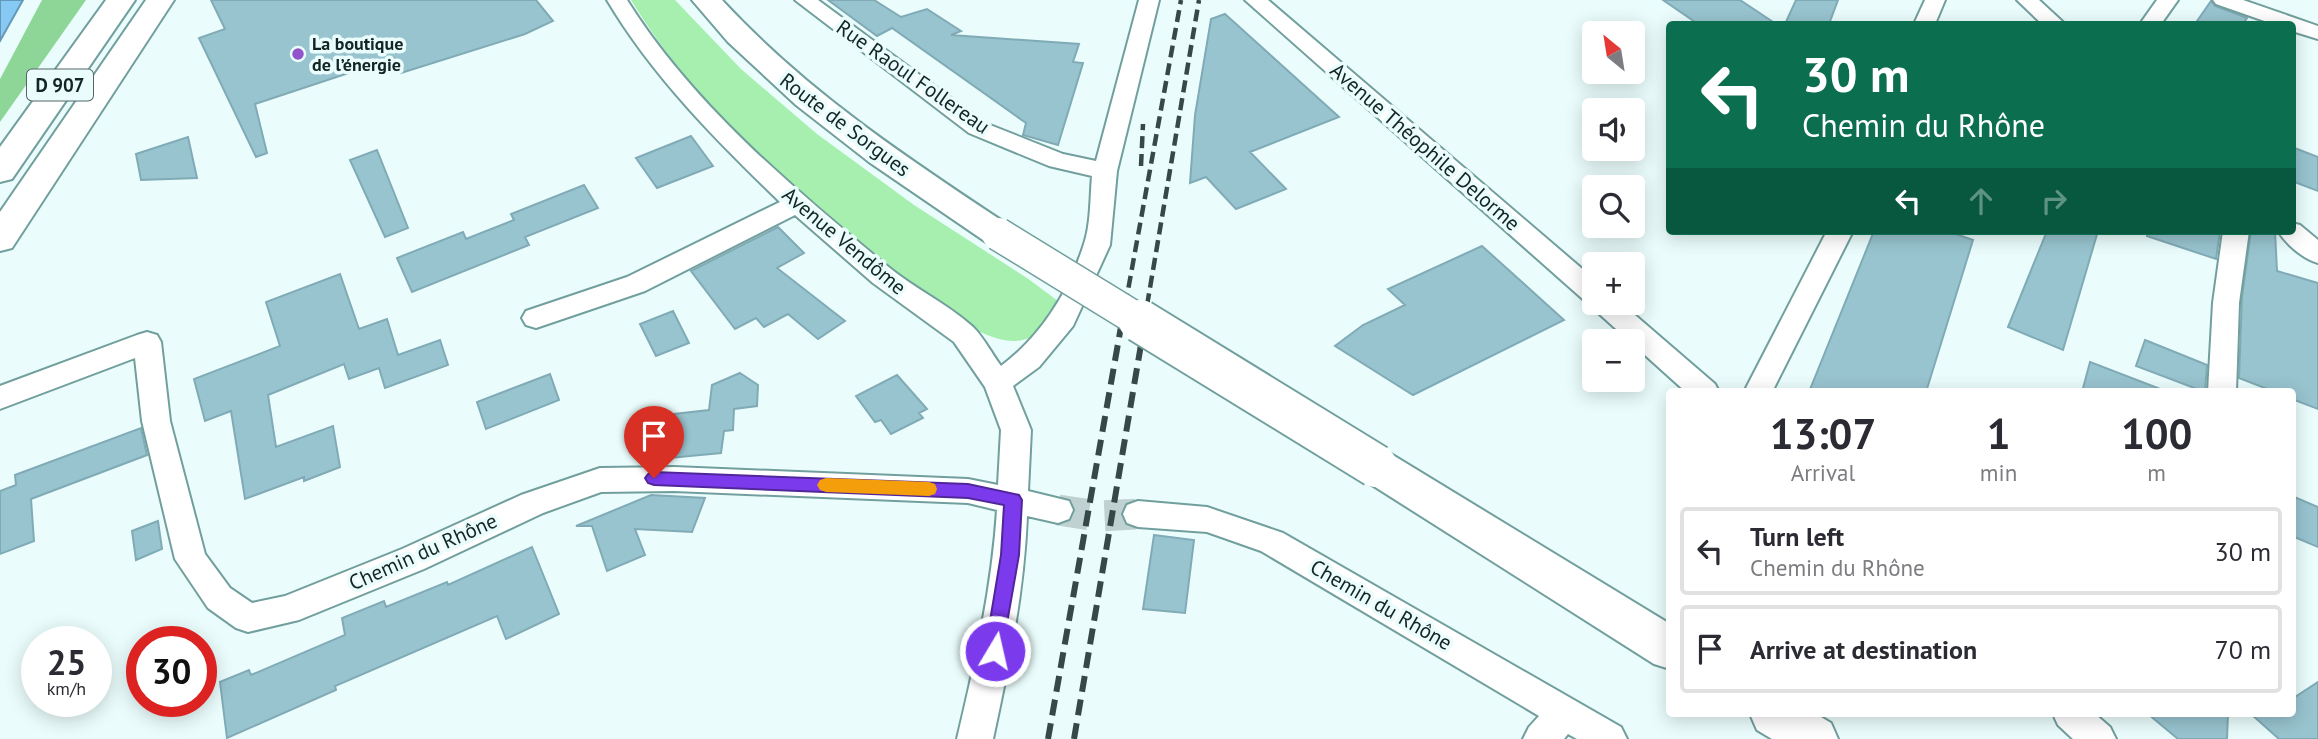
<!DOCTYPE html>
<html lang="en">
<head>
<meta charset="utf-8">
<style>
  :root { --surface:#fff; --page:#f2f2f3; --text:#2b2b33; --muted:#7c7c81; --line:#e1e1e2 }
  body { margin:0; font-family:"PT Sans",sans-serif; background:var(--page); color:var(--text); height:100vh; display:flex; flex-direction:column; font-size:26px; white-space:nowrap }
  * { box-sizing:border-box; margin:0 }
  p { font-size:23px; color:var(--muted) }
  .icon { flex:none; width:38px; height:38px; fill:none; stroke:currentColor; stroke-width:2; stroke-linecap:round; stroke-linejoin:round }
  .map { position:relative; flex:1; overflow:hidden }
  .drawer { position:absolute; left:1666px; top:388px; width:630px; height:329px; display:flex; flex-direction:column; background:var(--surface); border-radius:7px; box-shadow:0 4px 18px #0003 }
  .drawer>* { flex:none }
  .top-card { position:absolute; left:1666px; top:21px; width:630px; height:214px; border-radius:7px; box-shadow:0 4px 18px #0003; background:#0b6e4f; color:#fff; overflow:hidden }
  .needle { width:46px; rotate:330deg }
  .tools { position:absolute; left:1582px; top:21px; display:grid; gap:14px }
  .tools a { display:grid; place-items:center; width:63px; height:63px; border-radius:7px; background:var(--surface); box-shadow:0 4px 18px #0003; font-size:35px }
  .speed { position:absolute; left:21px; top:626px; display:flex; gap:14px; font-size:35px; font-weight:700; text-align:center }
  .speed>* { display:grid; place-content:center; width:91px; height:91px; border-radius:50%; background:var(--surface); box-shadow:0 4px 18px #0003; line-height:1 }
  .speed small { font-size:18px; font-weight:400 }
  .speed .limit { border:10px solid #d22; background:#fff; color:#111 }
  .pin { position:absolute; display:grid; place-items:center; width:60px; height:60px; color:#fff; margin:-72px -30px; border-radius:50% 50% 50% 0; rotate:-45deg; box-shadow:0 0 7px #0007 }
  .pin .icon { rotate:45deg }
  .me { position:absolute; width:77px; margin:-38px; rotate:9deg; stroke-linejoin:round; filter:drop-shadow(0 0 5px #0008) }
  .turn { display:flex; align-items:center; gap:24px; height:147px; padding:0 21px; font-size:32px }
  .turn .icon { width:91px; height:91px; stroke-width:2.5 }
  .turn b { display:block; font-size:49px; line-height:60px }
  .lanes { display:flex; align-items:center; height:66px; padding:0 21px; background:#0003; justify-content:center; gap:35px; direction:ltr }
  .lanes .off { opacity:.35 }
  .eta { display:flex; justify-content:space-evenly; align-items:center; height:119px; text-align:center }
  .eta b { font-size:42px; font-weight:800; line-height:49px }
  ul { padding:0; list-style:none }
  li { display:flex; align-items:center; gap:21px; height:88px; margin:0 14px 10px; padding:0 7px; border:4px solid var(--line); border-radius:7px }
  li div { flex:1 }
  li b { display:block; font-size:26px }
  li em { font-style:normal }
  .map>svg:first-child { display:block }
</style>
</head>
<body>
<div class="map">
<svg width="2318" height="739" viewBox="0 0 2318 739">
  <rect width="100%" height="100%" fill="#eafdfc"/>
  <path fill="#a6efaf" d="M631,0H675L741,69L817,134L914,205L1027,278L1062,304C1049,320 1038,341 1014,341C977,340 941,306 913,285C885,264 856,243 828,221C759,166 677,76 631,0Z"/>
  <path fill="#8ed697" d="M42,0H86L0,122V79Z"/>
  <path fill="#86c9f4" stroke="#6498b6" stroke-width="2" d="M0,0H23L0,41Z"/>
  <path fill="#98c4cf" stroke="#80abb6" stroke-width="2" d="M211,0H536L553,21L525,34L401,73L394,58L255,104L267,153L256,157L199,38L225,29Z
    M828,0H874L901,17L927,9L961,31L951,35L1079,44L1073,62L1083,63L1058,145L1023,135L1026,123L892,28L877,36Z
    M1663,0H1740L1776,24H1698Z
    M1796,0H1838L1829,24H1785Z
    M2211,1L2215,6L2247,18L2243,24H2195Z
    M1225,14L1339,117L1250,152L1286,189L1236,209L1206,177L1190,183L1195,115L1211,19Z
    M691,136L713,166L657,188L636,158Z
    M188,137L197,178L141,180L136,154Z
    M2292,147L2318,157V191L2292,181Z
    M377,150L408,228L385,237L350,160Z
    M584,185L598,208L525,237L529,245L412,292L397,258L463,232L466,239L514,220L511,214Z
    M778,227L804,253L777,268L845,321L818,339L788,314L764,327L756,318L735,329L691,271Z
    M1874,231H1947L1973,240L1926,392H1809Z
    M2047,231H2098L2063,350L2008,327Z
    M2148,231H2220L2216,259L2147,236Z
    M2251,231H2275L2277,271L2318,283V409L2292,399V392H2275L2239,378L2242,297Z
    M1482,246L1564,320L1413,395L1335,346L1363,325L1405,305L1388,289Z
    M340,274L359,329L387,319L398,355L440,340L448,365L385,388L379,368L349,379L344,364L268,395L276,447L333,426L340,467L304,481V477L245,499L231,411L205,421L194,379L280,346L266,302Z
    M673,311L689,343L656,356L640,324Z
    M2145,340L2207,365L2205,392L2136,366Z
    M2090,362L2163,390L2162,392H2082Z
    M740,373L758,385L757,406L734,409L733,430L724,431L721,453L670,458L674,414L709,410L712,385Z
    M550,374L559,400L486,429L477,402Z
    M897,375L927,409L919,413L923,418L891,434L881,420L875,422L856,396Z
    M141,428L147,455L31,499L34,541L0,554V491L16,485L15,475Z
    M651,495L705,498L692,532L635,529L645,555L607,571L592,526H576Z
    M2292,496L2318,507V547L2292,536Z
    M158,521L162,549L136,560L132,531Z
    M1154,535L1194,540L1185,613L1143,609Z
    M532,547L559,614L506,639L497,616L335,686L336,690L227,738L220,682L249,670L251,675L345,635L342,618L384,601L386,607L447,582L448,585Z
    M2318,682V739H2279L2251,714H2292V699Z
    M2148,714H2228L2227,739H2178Z"/>
  <g fill="none" stroke-linecap="round" stroke-linejoin="round">
    <path stroke="#bfd2d1" stroke-width="31" stroke-dasharray="31 16" stroke-linecap="butt" d="M1058,510L1098,516L1138,514"/>
    <g stroke="#719f9d" stroke-width="4">
      <path id="minor" d="M607,0H627C693,105 792,187 886,265C913,288 947,303 973,327C984,338 992,354 1001,366C1040,337 1068,293 1083,247C1091,226 1090,198 1092,176L1049,166L969,133L795,0H818L985,123L1063,154L1096,161L1139,0H1159L1117,171L1110,245L1073,326L1039,367L1013,386L1031,430L1028,491L1069,501L1073,510L1069,519L1058,523L1027,516C1024,592 1009,665 993,739H957C975,663 992,588 997,510L968,503L674,491L601,492L543,513L424,569L299,620L248,632L236,628L208,608L175,559L142,421L135,358L0,409V386L137,335L147,332L157,335L161,342L170,421L205,554L230,588L252,603L285,596L402,549L521,495L600,468L674,467L968,479L998,485L1001,430L985,387L954,342L873,283L795,215L645,291L536,328L526,325L522,318L526,311L627,277L780,202C716,140 653,77 607,0Z
        M1245,0H1268L1594,279V303H1621L1715,384L1719,392H1686L1595,310L1591,303L1585,301Z
        M1925,0H1945L1935,24H1914Z
        M2017,0H2039L2065,24H2042Z
        M2157,0H2178L2161,24H2140Z
        M2213,0H2243L2318,26V39L2292,31V24H2273L2216,4Z
        M2292,223L2300,225L2318,240V263C2303,259 2286,244 2278,231H2292Z
        M1827,231H1853L1772,392H1744Z
        M2223,231H2249L2239,303L2236,392H2208L2213,303Z
        M1138,501L1207,507L1283,533L1621,727L1627,739H1577L1568,734L1564,739H1523L1529,727L1539,716L1261,551L1207,532L1138,527L1127,523L1123,514L1127,505Z
        M2053,714H2095L2110,727L2116,739H2073L2058,725Z"/>
    </g>
    <g stroke="#719f9d" stroke-width="4">
      <path id="primary" d="M692,0H722C806,91 907,158 1010,226L1015,234L1010,242L998,246L986,242L869,162L796,105L728,42Z
        M1376,449L1391,454L1670,624V669L1654,664L1361,478L1355,466L1361,454Z
        M1750,714H1816L1831,723L1838,739H1772L1757,730Z"/>
    </g>
    <g stroke="#719f9d" stroke-width="4">
      <path id="trunk" d="M106,0H135L12,179L0,182V147Z
        M146,0H174L12,248L0,251V212Z"/>
    </g>
    <use href="#minor" fill="#fff" fill-rule="evenodd"/>
    <use href="#primary" fill="#fff" fill-rule="evenodd"/>
    <use href="#trunk" fill="#fff" fill-rule="evenodd"/>
    <path stroke="#364948" stroke-width="4.5" stroke-dasharray="12 6" stroke-linecap="butt" d="M1141,166L1143,124
      M1122,323L1181,0
      M1144,323L1199,0"/>
    <path stroke="#364948" stroke-width="6" stroke-dasharray="16 8" stroke-linecap="butt" d="M1048,739L1122,321
      M1074,739L1145,321"/>
    <g stroke="#719f9d" stroke-width="35" stroke-linecap="butt">
      <path id="primary-bridge-far1" d="M998,234L1143,323"/>
    </g>
    <g stroke="#719f9d" stroke-width="46" stroke-linecap="butt">
      <path id="primary-bridge" d="M1140,321L1376,466"/>
    </g>
    <use href="#primary-bridge-far1" stroke="#fff" stroke-width="32"/>
    <use href="#primary-bridge" stroke="#fff" stroke-width="42"/>
  </g>
  <path fill="#7c3aed" stroke="#51269a" stroke-width="2" d="M654,472L968,484L1019,495L1022,500L1019,555L1001,657L995,660L988,657L985,651L1001,555L1004,505L968,498L654,485L648,483L645,478L648,474Z"/>
  <path fill="#f59e0b" d="M826,478L929,482L935,484L937,489L935,494L929,496L826,492L820,490L817,485L820,480Z"/>
  <circle fill="#9154ca" stroke="#eafdfc" stroke-width="2.5" cx="298" cy="54" r="7"/>
  <g text-anchor="middle" stroke-width="7" stroke-linejoin="round" paint-order="stroke">
    <g font-size="18" font-weight="bold" fill="#132625" stroke="#eafdfc" text-anchor="start">
      <text x="312" y="50">La boutique<tspan x="312" dy="21">de l’énergie</tspan></text>
    </g>
    <rect fill="#eafdfc" stroke="#546666" stroke-width="2" x="27" y="69.5" width="66" height="31" rx="5"/>
    <g font-size="19" font-weight="bold" fill="#132625">
      <text x="60" y="92">D 907</text>
    </g>
    <g font-size="21" fill="#132625" stroke="#eafdfc">
      <text transform="translate(913 77) rotate(35)" y="7">Rue Raoul Follereau</text>
      <text transform="translate(845 125) rotate(37)" y="7">Route de Sorgues</text>
      <text transform="translate(1425 147) rotate(41)" y="7">Avenue Théophile Delorme</text>
      <text transform="translate(844 241) rotate(40)" y="7">Avenue Vendôme</text>
      <text transform="translate(423 552) rotate(-24)" y="7">Chemin du Rhône</text>
      <text transform="translate(1381 605) rotate(30)" y="7">Chemin du Rhône</text>
    </g>
  </g>
</svg>
<div class="tools">
<a><svg class="needle" viewBox="-14 -14 28 28"><path d="M0-13l5 13h-10z" fill="#e53935"/><path d="M0 13l5-13h-10z" fill="#7c7c81"/></svg></a>
<a><svg class="icon" aria-label="sound" viewBox="0 0 24 24"><path d="M4 9h4l5-4v14l-5-4H4zM17 9q2 3 0 6"/></svg></a>
<a><svg class="icon" aria-label="search" viewBox="0 0 24 24"><circle cx="10" cy="10" r="6"/><path d="M15 15l6 6"/></svg></a>
<a>+</a>
<a>−</a>
</div>
<div class="speed"><div>25<small>km/h</small></div><div class="limit">30</div></div>
<div class="pin" style="left:654px;top:478px;background:#d93025"><svg class="icon" aria-label="arrive" viewBox="0 0 24 24"><path d="M6 21V4h12l-3 4 3 4H6"/></svg></div>
<svg class="me" style="left:995px;top:651px" viewBox="-20 -20 40 40"><circle r="17" fill="#7c3aed" stroke="#fff" stroke-width="3"/><path d="M0-11L8 9 0 5-8 9z" fill="#fff"/></svg>
<div class="top-card">
<div class="turn"><svg class="icon" aria-label="left" viewBox="0 0 24 24"><path d="M17 20v-9H6M10 6l-5 5 5 5"/></svg><div><b>30 m</b>Chemin du Rhône</div></div>
<div class="lanes"><svg class="icon" aria-label="left" viewBox="0 0 24 24"><path d="M17 20v-9H6M10 6l-5 5 5 5"/></svg><svg class="icon off" aria-label="ahead" viewBox="0 0 24 24"><path d="M12 20V5M6 11l6-6 6 6"/></svg><svg class="icon off" aria-label="right" viewBox="0 0 24 24"><path d="M7 20v-9h11M14 6l5 5-5 5"/></svg></div>
</div>
<section class="drawer">
<div class="eta">
<div><b>13:07</b><p>Arrival</p></div>
<div><b>1</b><p>min</p></div>
<div><b>100</b><p>m</p></div>
</div>
<ul>
<li><svg class="icon" aria-label="left" viewBox="0 0 24 24"><path d="M17 20v-9H6M10 6l-5 5 5 5"/></svg><div><b>Turn left</b><p>Chemin du Rhône</p></div><em>30 m</em></li>
<li><svg class="icon" aria-label="arrive" viewBox="0 0 24 24"><path d="M6 21V4h12l-3 4 3 4H6"/></svg><div><b>Arrive at destination</b></div><em>70 m</em></li>
</ul>
</section>
</div>
</body>
</html>
